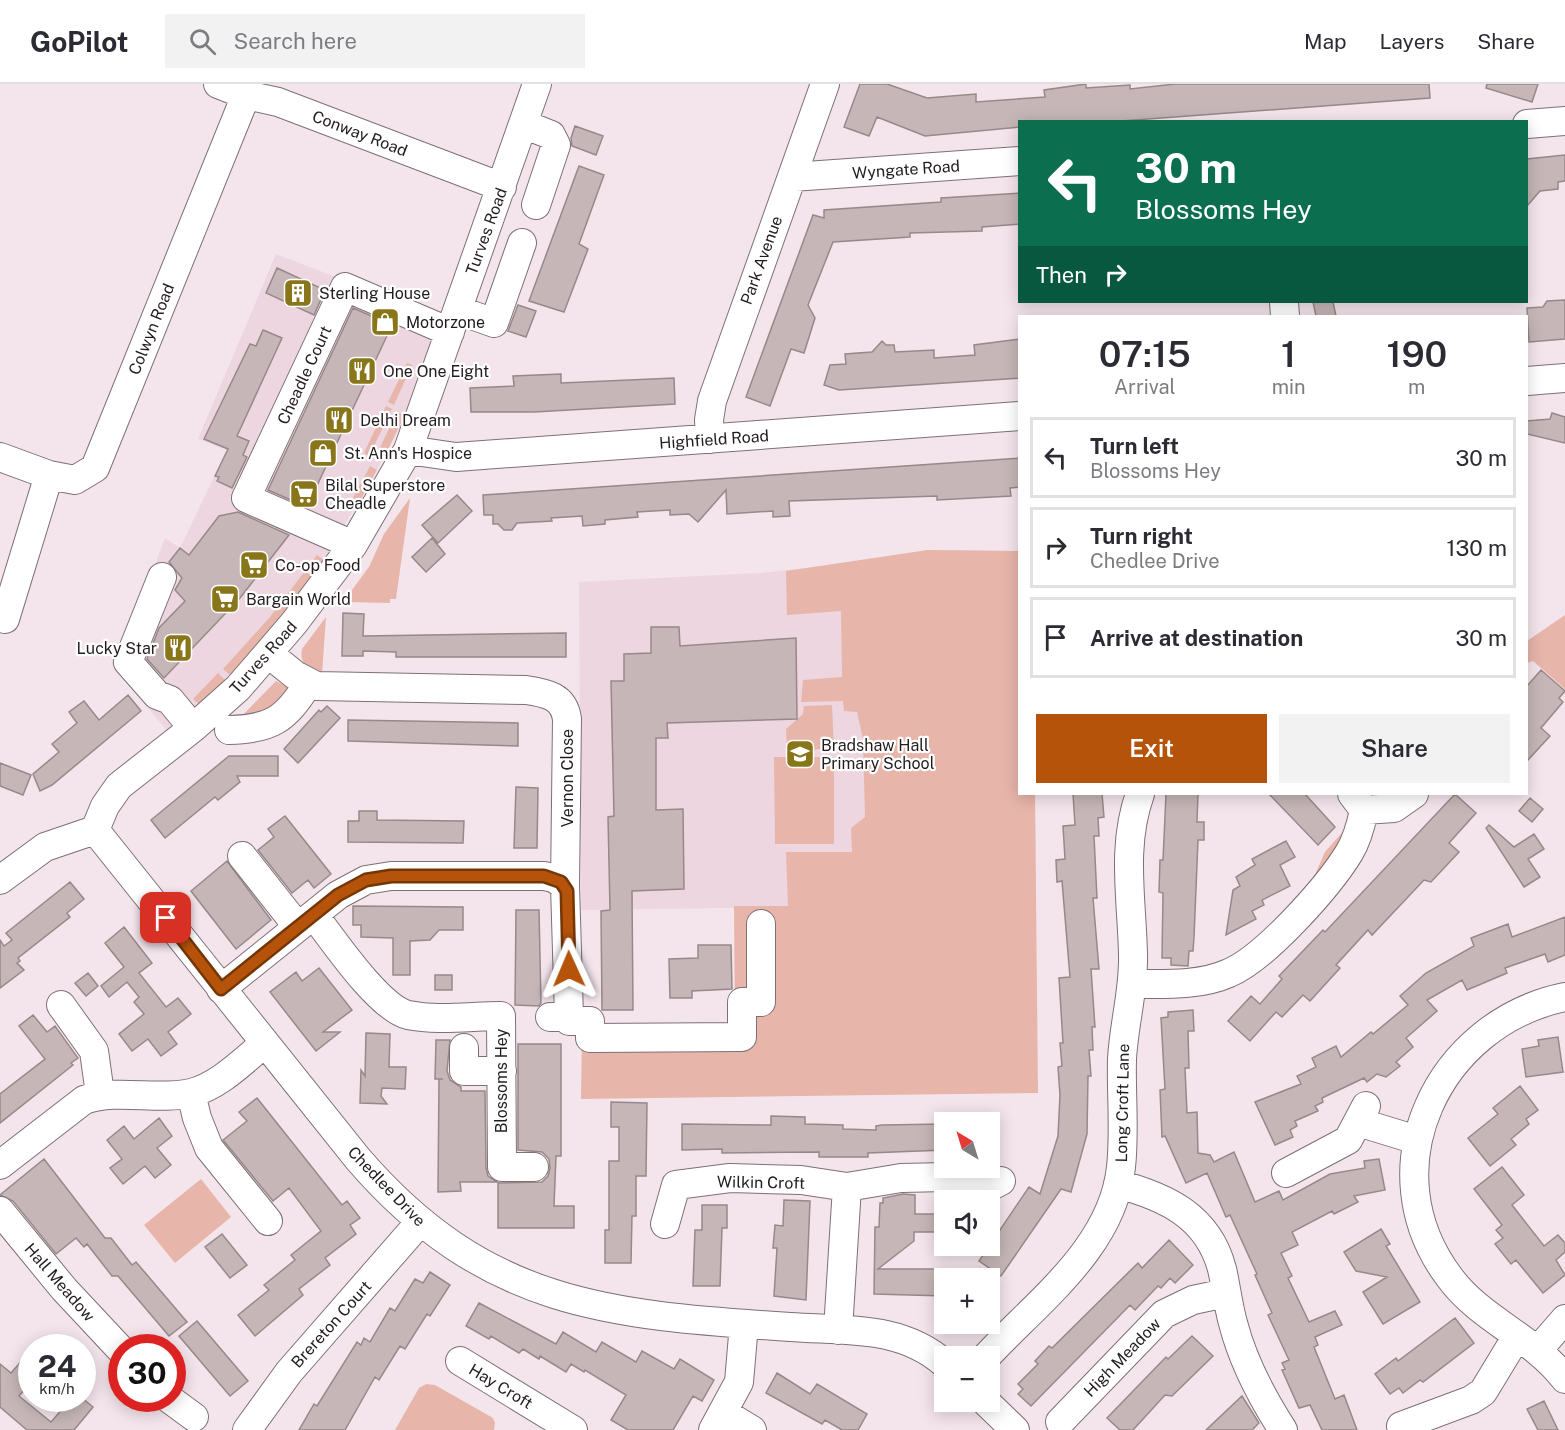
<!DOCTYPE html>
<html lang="en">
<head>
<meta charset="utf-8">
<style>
  :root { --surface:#fff; --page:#f2f2f3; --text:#2b2b33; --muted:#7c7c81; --line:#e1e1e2; --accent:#b45309 }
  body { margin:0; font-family:"Public Sans",sans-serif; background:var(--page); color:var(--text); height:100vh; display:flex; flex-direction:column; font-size:22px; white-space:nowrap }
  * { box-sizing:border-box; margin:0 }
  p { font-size:20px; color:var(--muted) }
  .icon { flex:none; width:33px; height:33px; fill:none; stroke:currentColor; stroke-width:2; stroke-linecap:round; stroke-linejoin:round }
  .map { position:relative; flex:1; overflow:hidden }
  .sheet { position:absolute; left:1018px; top:231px; width:510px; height:480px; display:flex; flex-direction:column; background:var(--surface); border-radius:0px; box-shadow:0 3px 15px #0003 }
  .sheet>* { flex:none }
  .hud { position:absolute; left:1018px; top:36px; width:510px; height:183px; border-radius:0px; box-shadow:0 3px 15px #0003; background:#0b6e4f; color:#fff; overflow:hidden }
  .needle { width:39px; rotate:322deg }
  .fabs { position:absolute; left:934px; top:1028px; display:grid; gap:12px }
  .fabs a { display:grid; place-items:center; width:66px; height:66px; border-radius:0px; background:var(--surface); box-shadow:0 3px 15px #0003; font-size:30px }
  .speed { position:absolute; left:18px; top:1250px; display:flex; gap:12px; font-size:30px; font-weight:700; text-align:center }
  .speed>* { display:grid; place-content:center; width:78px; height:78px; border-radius:50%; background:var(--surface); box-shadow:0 3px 15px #0003; line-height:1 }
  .speed small { font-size:15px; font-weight:400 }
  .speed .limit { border:9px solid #d22; background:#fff; color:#111 }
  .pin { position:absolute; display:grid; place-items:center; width:51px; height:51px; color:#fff; margin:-26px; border-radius:12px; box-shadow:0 3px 9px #0006 }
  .me { position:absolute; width:66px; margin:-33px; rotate:359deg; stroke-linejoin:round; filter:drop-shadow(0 0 4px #0008) }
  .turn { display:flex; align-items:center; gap:21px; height:126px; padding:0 18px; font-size:27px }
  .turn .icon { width:78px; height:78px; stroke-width:2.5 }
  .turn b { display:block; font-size:42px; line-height:51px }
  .then { display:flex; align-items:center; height:57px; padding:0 18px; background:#0003; gap:12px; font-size:22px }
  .eta { display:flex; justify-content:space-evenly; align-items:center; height:102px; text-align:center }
  .eta b { font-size:36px; font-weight:600; line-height:42px }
  .primary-button { display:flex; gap:12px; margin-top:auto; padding:12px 18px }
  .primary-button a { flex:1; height:69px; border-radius:0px; background:var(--accent); color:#fff; font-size:24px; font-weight:600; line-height:69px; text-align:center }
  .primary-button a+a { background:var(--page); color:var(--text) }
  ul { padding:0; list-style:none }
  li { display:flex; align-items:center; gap:18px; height:81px; margin:0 12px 9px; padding:0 6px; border:3px solid var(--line); border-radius:0px }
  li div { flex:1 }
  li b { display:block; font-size:22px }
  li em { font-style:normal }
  header { display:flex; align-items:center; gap:36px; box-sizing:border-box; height:84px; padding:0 30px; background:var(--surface); border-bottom:2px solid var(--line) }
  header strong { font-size:28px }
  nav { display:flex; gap:33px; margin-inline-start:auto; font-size:21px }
  .search { width:420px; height:54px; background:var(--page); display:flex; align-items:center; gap:15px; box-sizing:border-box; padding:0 21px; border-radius:0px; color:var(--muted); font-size:22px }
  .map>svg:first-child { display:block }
</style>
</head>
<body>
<header>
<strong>GoPilot</strong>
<div class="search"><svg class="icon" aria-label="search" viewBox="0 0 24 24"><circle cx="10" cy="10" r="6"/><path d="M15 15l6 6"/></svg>Search here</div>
<nav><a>Map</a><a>Layers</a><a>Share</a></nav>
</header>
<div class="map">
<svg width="1565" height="1346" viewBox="0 0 1565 1346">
  <rect width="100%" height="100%" fill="#f4e5ec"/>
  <path fill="#edd6e0" d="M276,170L444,235L410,321L378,384L324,476L301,509L252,568L195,626L168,648L116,585L165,454L180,464L227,366L198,355Z
    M928,466L1020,467V710H1035L1036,820L581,826L579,498L759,489L836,481Z"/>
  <path fill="#e7b5aa" d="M407,279L412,281L394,321L388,318Z
    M386,322L392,325L369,372L364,369Z
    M397,328L405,331L382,378L375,374Z
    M370,382L377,386L360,417L353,414Z
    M410,414L396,515H390V519L343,518L369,483L384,450Z
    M928,466L1020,467V710H1035L1038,1009L581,1015L582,946L735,942L734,822H788L786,768H852L851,744L865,733L863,655L857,628L844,627L843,617L801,618L803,596L842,593L841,527L787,531L786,487Z
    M317,471L324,476L301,509L230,591L223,585L270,533Z
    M1565,531V605L1533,577L1527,579V557Z
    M326,533L322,590C309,584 299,581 302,565Z
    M218,589L225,596L200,621L193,615Z
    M276,597L292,606L268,631L239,635Z
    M832,621L834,665L787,666L786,645L803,630L804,622Z
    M774,673H834V760H775Z
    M1347,743L1349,744L1310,802L1325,768Z
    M201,1095L231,1133L175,1179L144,1141Z
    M426,1300L435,1301L493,1334L495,1339L494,1346H395L419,1304Z"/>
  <path fill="#c6b6b7" stroke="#978889" stroke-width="1.5" d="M860,0H887L927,14L976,10V18L1045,13L1044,6L1086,0V4L1130,1V5L1175,0H1429L1430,14L1108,38H1020V43L925,52L877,33L869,52L844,43Z
    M1487,0H1538L1532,18L1486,4Z
    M575,42L603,52L596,71L572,62L571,54Z
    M1565,71V97L1558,98V105L1540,107L1527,122V75Z
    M579,82L604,91L579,160L588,165L564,228L529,217Z
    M1020,109V140L982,143V147L910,149V153L833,158L808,221L815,234L804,269L791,265L770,322L746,313L813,131L824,134V126L941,118V114Z
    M277,184L325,206L314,231L266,209Z
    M1565,216V255L1529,258L1527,224L1543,223L1547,217Z
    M1313,218H1333L1336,232H1316Z
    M518,221L536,227L526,253L508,247Z
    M353,224L392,241L307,423L268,406Z
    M263,246L282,254L237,352L249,357L243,371L247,373L232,404L217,397L219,393L215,392L228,365L204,355L250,260L256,262Z
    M1019,255L1020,294L839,306L824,301L830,281L846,280L845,270L872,268L882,257L886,261H894L895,268L934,266V274L975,271L974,261Z
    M561,290V299L674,294L675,320L534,328H471L470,304L514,302L513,292Z
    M1552,329L1565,333V359L1527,350V337L1550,335Z
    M1020,374V403L1010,404L1011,412L937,416V412L789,417L790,432L773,433V427L727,430L726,406L698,438L689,430L670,431V426L637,428L638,433L605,436V440L583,442L582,432L551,434L552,437L517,439L512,446H504L498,440H493V431H484L483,411Z
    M457,411L472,427L438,459L422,441Z
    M238,428L289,451L240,514L164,594L147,575L159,544L185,517L175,506L182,494L169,478L180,464L189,471L219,432Z
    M432,454L445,470L426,488L412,473Z
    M343,529L364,530L363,552L566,549V573H396V568L363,567V572H342Z
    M651,543H679L680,562L796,554L797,635L667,639L668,654H656V726L683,725L684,805L632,807L633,926H602L601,827L610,826L608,733L614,732L611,597H624V570L651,569Z
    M1541,586L1565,607L1559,614L1563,618L1541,644L1550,652L1527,677V602Z
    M128,611L141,627L52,701L40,707L33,690L59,668L52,660L77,639L69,628L84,617L99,636Z
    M327,622L340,634L298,679L284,665L319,626L321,628Z
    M348,636L518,639V662L348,657Z
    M229,672H278V692H237L240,698L218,716L215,713L165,754L151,736Z
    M0,679L31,691L23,711L0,702Z
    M516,703L538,704L537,764H514Z
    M1073,710H1102L1104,733L1098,734L1099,752H1094L1097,814H1093L1099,885H1091L1095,943H1092L1093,966H1089L1091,992H1088L1087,1050L1071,1108L1061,1105L1001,1192L979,1177L1029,1103L1040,1110L1058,1052L1060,1011L1058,983L1062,982L1060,959H1063L1059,894L1070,893L1062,797L1057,798L1056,776L1065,775L1063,742L1075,741Z
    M1166,710H1198L1197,738H1204V756H1198L1194,853L1193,867H1189L1188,882L1171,881V874H1162L1163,809L1159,808L1160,776H1163Z
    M1269,710H1305L1335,743L1318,761Z
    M1455,710L1476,729L1449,759L1459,768L1431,798L1424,796L1372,851L1368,846L1336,881L1340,884L1310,917L1303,911L1282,933L1276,928L1250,957L1228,937L1251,912L1260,920L1282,895L1279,892L1323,846L1325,848Z
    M1530,714L1543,725L1532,738L1519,727Z
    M359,727H377V736L464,737L463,759L348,758V737H359Z
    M285,732L331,790L314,804L308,796L292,809L258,766L274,753L268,745Z
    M1489,741L1514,763L1534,750L1544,765L1528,775L1540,793L1524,803L1486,744Z
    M1286,757L1295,773L1280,781L1290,802L1262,816L1264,821L1252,827L1256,835L1226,851L1233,806L1240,802L1236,793L1255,781L1252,775Z
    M227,777L271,836L236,865L191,807Z
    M70,798L84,815L67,829L70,833L18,874L20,877L17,879L24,886L0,904V856L4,862L12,856L6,849Z
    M353,822L463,823V846H439L430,856L410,857V891H393V854L361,853V841H353Z
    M516,826H539L541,919L539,922L515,921Z
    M1565,833V871L1548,878L1545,870L1505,884L1507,889L1467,906L1462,896L1427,916L1437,927L1406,954L1413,963L1396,978L1400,982L1386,993L1377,990L1367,998L1364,994L1322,1014L1323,1018L1315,1022L1318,1027L1295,1037L1297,1042L1290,1046L1293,1053L1275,1061L1255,1018L1301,1000L1297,992L1316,983L1312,974L1336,962L1341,973L1371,948L1373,950L1408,921L1400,912L1426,889L1474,862L1471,854L1508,840L1512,853Z
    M124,843L152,879L139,889L166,923L178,914L191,930L168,948L177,960L161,972L148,955L132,967L119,950L144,930L134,918L139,913L127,898L109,913L101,902L124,883L105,859Z
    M698,861H731L732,905L692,907V914H670L669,875L698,874Z
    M319,884L352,926L323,948H340L316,967L270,908L296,888L302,897Z
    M88,889L98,902L86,912L75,899Z
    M435,891H452V906H435Z
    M1193,926L1194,947H1188L1189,984H1185L1187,1029L1197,1028L1198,1069L1210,1071L1214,1078L1234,1068L1255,1118L1279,1107L1283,1116L1330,1090L1365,1084L1364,1077L1379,1075L1385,1106L1354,1112L1358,1118L1334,1130L1332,1127L1292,1148L1298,1161L1281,1169L1292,1192L1288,1194L1309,1238L1335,1227L1342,1241L1315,1253L1318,1261L1314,1263L1335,1315L1344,1311L1357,1346H1322L1310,1321L1299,1324L1282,1286L1285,1285L1282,1279L1289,1276L1268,1231L1272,1229L1255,1191L1257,1190L1230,1131L1226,1133L1207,1089L1186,1099L1165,1052L1162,1053L1160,1006L1165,1005L1161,934L1168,933V928Z
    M33,931L47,948L55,942L78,974L71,979L73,981L0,1039V1010L45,975L19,942Z
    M366,949L390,950L389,983H406L405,1005L382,1004L381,1012L387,1020L360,1019L361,986L365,992Z
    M1558,953L1563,988L1526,993L1522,965L1539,962L1538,956Z
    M436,956H450L447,987L450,996L461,1003V1007H485L486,1084L488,1092L497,1098H460L461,1107L438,1108L439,995H443H435Z
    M518,960H561V1072H556L554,1122H574V1144H498V1099L542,1098L548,1092L550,1084L549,1075L542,1068L518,1066Z
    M1520,1002L1538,1026L1526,1035L1529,1040L1511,1055L1516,1061L1490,1082L1468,1054L1498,1030L1493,1024Z
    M257,1014L342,1121L347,1117L360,1134L350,1141L356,1150L325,1174L330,1181L299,1205L303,1211L255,1252L238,1231L269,1206L264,1201L295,1176L291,1171L321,1147L289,1104L273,1117L223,1056L247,1037L239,1028Z
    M611,1018L647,1019L646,1092H636V1132H632L631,1179H605V1146H609V1077H619V1043H611Z
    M771,1032L805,1033V1040L843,1041V1045L876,1046V1042L882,1041L945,1040V1066L868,1069V1073H819V1068L722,1069V1065L682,1066V1040L771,1041Z
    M159,1034L172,1052L157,1064L171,1081L155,1094L145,1082L123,1100L110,1084L122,1075L107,1056L124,1042L134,1055Z
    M44,1075L105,1154H111L132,1181L136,1178L187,1238L169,1252L118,1192H112L87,1160L84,1163L76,1154L56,1170L13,1117L0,1111Z
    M1502,1083L1524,1111L1512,1121L1544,1162L1558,1151L1565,1159V1168L1556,1176L1565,1191L1543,1209L1516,1176L1511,1180L1495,1160L1503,1154L1496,1146L1502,1141L1474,1105Z
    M903,1110L915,1111V1130H940V1148H914V1157L878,1185H945V1212L874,1210L875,1143H879L880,1119H883V1114Z
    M784,1116L810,1117L806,1216L774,1212L777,1164H773L775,1141L783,1142Z
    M702,1121H727V1144H722L720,1202H693L695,1146H702Z
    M1381,1145L1390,1160L1386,1162L1420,1218L1383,1240L1363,1208L1387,1193L1356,1187L1344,1168Z
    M222,1150L247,1181L230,1194L205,1163Z
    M1169,1156L1193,1181L1175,1199L1170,1194L1161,1204L1158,1202L1135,1226L1130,1221L1031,1322L1018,1310L1023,1305L1018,1300L1038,1280L1035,1277L1049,1262L1052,1264L1138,1179L1142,1184Z
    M430,1188L450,1201L430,1232L427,1230L405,1265L400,1262L379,1296L375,1293L345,1346H299L314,1320L317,1322L357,1258L361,1261L364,1254L370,1258L390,1224L395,1227L415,1195L423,1199Z
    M479,1219L556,1260L563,1248L596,1268L602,1258L636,1278L642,1267L674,1285L680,1275L714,1296L702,1317L693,1312L673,1346H628L611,1336L626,1311L585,1286L584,1288L571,1280L566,1288L540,1272L539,1275L523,1265L519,1269L491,1252L489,1255L466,1242Z
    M1455,1234L1474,1259L1423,1298L1420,1296L1403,1309L1399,1304L1390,1310L1375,1290L1396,1274L1398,1277Z
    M197,1237L248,1297L230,1312L179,1252Z
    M1192,1252L1213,1272L1172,1312L1165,1311L1133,1346H1120L1107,1334L1166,1273L1168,1275Z
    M32,1265V1297L19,1312L51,1338L72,1314H82L93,1323L74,1346H27L0,1323V1280L11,1289Z
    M777,1289L810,1310L817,1300L867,1330L858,1346H842L825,1336L822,1340L766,1309Z
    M1242,1312L1259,1339L1252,1346H1206Z
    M1544,1317L1558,1346H1538L1527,1325Z"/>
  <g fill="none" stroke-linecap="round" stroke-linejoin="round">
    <g stroke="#7d7075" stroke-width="30">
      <path id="minor" d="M218,0L246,11L278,18L502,103
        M523,40L551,51L556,61L536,121
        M1527,40L1565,37
        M792,93L1020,77
        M1284,218L1285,232
        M458,226L494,239L522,159
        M1527,297L1565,294
        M710,355L709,336L712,317L825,0
        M408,366L456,373L1020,332
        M0,373L49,391L75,396L95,384L246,11
        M353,461L246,414L345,203L450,248
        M162,493L128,578L157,611L170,616L193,644
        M5,535L49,391
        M269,570L295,591L316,602L526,606C546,609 564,612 567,635L565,802L569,933H550
        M229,646C271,645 285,636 308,600
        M1364,726L1394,724L1414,710
        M95,746L358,1075C485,1222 608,1231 790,1243C846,1247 901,1241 945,1280
        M242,772L298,843
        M0,796L45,763L95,746L105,722L119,702L193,644L238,604L294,539L353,461L408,366L537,0
        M314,831C333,856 379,924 408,931C437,937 472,932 501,932L502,1083H534
        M1133,900C1165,900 1200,902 1229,889C1265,874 1328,803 1349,769C1357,756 1361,741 1364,726L1352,710
        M221,905L338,811L366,796L391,792H544L554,794L565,802
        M1565,913C1438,939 1367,1085 1450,1194C1481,1236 1533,1253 1565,1295
        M61,921L94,967L100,1010
        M569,937H590V954L742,953V918H761V840
        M464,964V987H502
        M191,1009L197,1034L209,1064L268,1137
        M1358,1038L1417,1056
        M0,1081L84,1016C118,1004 156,1017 191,1009C219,1002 243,977 265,959
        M1286,1089L1348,1056L1366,1022
        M1118,1100C1166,1113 1208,1132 1222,1185C1226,1202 1228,1221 1233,1239C1243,1278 1261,1312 1283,1346
        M974,1111L1001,1097
        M0,1127L64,1205L122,1267
        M665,1140L676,1101L730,1094L801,1096L847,1103L901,1094L947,1093L957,1096L974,1111V1116
        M838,1246L847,1103
        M1538,1266L1565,1235
        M987,1272C1037,1218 1113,1163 1121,1083C1125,1047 1121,1011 1122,975C1124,939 1134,906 1133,871C1132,816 1121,763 1140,710
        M460,1277L573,1346
        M168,1314L194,1333
        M985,1317L1015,1346
        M724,1329L752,1346
        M1060,1338L1164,1230L1193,1216L1226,1209
        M1401,1342L1471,1316L1483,1308L1517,1252
        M247,1346L289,1288L420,1138
        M713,1346L739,1298L744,1240"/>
    </g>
    <use href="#minor" stroke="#fff" stroke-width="28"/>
  </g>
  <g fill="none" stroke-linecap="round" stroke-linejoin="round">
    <g stroke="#753606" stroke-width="15">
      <path id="route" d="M166,834L221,905L338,811L366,796L391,792H544L561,798L567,807L569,885"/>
    </g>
    <use href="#route" stroke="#b45309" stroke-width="10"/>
  </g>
  <defs>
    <g id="building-square" transform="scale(1.5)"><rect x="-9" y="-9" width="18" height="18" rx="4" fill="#8a761a" stroke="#fff"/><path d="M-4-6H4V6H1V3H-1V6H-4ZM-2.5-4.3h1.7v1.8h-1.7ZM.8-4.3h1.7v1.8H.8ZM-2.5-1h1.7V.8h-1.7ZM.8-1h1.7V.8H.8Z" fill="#fff"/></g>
    <g id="shop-square" transform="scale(1.5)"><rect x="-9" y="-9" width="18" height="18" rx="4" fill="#8a761a" stroke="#fff"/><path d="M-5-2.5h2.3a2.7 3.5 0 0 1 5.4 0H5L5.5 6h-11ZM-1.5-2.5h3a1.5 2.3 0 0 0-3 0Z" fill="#fff"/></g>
    <g id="restaurant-square" transform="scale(1.5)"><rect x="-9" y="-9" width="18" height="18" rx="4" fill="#8a761a" stroke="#fff"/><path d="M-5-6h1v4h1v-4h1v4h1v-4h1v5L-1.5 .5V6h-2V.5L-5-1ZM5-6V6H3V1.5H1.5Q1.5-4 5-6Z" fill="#fff"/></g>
    <g id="supermarket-square" transform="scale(1.5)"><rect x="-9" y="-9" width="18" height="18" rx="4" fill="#8a761a" stroke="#fff"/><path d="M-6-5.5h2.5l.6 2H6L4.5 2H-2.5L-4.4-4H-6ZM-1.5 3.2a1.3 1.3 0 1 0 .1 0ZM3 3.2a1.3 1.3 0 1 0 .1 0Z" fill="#fff"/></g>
    <g id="school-square" transform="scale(1.5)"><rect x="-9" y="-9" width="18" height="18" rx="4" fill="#8a761a" stroke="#fff"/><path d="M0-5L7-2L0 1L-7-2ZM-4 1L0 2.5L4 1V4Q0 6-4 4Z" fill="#fff"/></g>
  </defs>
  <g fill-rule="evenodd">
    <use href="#building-square" x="298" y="209"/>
    <use href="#shop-square" x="385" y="238"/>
    <use href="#restaurant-square" x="362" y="287"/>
    <use href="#restaurant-square" x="339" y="336"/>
    <use href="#shop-square" x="323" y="369"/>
    <use href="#supermarket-square" x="304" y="410"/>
    <use href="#supermarket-square" x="254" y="481"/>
    <use href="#supermarket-square" x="225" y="515"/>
    <use href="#restaurant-square" x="178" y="564"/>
    <use href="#school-square" x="800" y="670"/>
  </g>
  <g text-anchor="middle" stroke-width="4.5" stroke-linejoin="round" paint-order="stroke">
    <g font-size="16" fill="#221c1f" stroke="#fff">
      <text transform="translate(360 49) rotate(21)" y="6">Conway Road</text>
      <text transform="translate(906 85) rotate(-4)" y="6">Wyngate Road</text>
      <text transform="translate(486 147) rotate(-70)" y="6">Turves Road</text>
      <text transform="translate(761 176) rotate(-70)" y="6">Park Avenue</text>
      <text transform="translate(151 245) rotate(-68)" y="6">Colwyn Road</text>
      <text transform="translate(304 291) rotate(-65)" y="6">Cheadle Court</text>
      <text transform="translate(714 355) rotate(-4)" y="6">Highfield Road</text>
      <text transform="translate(263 573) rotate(-48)" y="6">Turves Road</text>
      <text transform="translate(567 694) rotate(-90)" y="6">Vernon Close</text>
      <text transform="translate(501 997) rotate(-90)" y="6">Blossoms Hey</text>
      <text transform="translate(1122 1019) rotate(-89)" y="6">Long Croft Lane</text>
      <text transform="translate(761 1098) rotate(1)" y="6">Wilkin Croft</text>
      <text transform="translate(387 1102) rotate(46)" y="6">Chedlee Drive</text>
      <text transform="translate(60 1198) rotate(49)" y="6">Hall Meadow</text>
      <text transform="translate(331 1240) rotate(-48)" y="6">Brereton Court</text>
      <text transform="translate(1122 1273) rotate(-46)" y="6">High Meadow</text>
      <text transform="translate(501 1302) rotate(31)" y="6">Hay Croft</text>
    </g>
    <g font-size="16" fill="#221c1f" stroke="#fff" text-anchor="start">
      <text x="319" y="215">Sterling House</text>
      <text x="406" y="244">Motorzone</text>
      <text x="383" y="293">One One Eight</text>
      <text x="360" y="342">Delhi Dream</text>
      <text x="344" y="375">St. Ann's Hospice</text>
      <text x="325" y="407">Bilal Superstore<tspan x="325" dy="18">Cheadle</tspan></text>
      <text x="275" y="487">Co-op Food</text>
      <text x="246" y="521">Bargain World</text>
      <text x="157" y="570" text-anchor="end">Lucky Star</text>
      <text x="821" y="667">Bradshaw Hall<tspan x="821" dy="18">Primary School</tspan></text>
    </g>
  </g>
</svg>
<div class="fabs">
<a><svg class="needle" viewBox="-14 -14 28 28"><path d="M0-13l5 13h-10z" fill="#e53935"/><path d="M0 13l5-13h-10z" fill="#7c7c81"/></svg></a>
<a><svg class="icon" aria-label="sound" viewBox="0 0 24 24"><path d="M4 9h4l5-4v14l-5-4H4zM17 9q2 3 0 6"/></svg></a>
<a>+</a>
<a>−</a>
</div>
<div class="speed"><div>24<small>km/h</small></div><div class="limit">30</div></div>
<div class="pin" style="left:166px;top:834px;background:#d93025"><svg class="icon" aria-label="arrive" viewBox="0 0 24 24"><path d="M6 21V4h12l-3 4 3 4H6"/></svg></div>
<svg class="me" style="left:569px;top:885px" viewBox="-20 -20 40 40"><path d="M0-17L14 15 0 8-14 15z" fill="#b45309" stroke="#fff" stroke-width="4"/></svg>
<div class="hud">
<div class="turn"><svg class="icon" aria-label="left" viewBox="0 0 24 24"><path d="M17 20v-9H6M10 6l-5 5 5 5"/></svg><div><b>30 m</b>Blossoms Hey</div></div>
<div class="then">Then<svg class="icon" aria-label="right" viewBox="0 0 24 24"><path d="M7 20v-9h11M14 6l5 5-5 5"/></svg></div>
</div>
<section class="sheet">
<div class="eta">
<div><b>07:15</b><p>Arrival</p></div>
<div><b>1</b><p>min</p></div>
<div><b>190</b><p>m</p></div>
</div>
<ul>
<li><svg class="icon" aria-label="left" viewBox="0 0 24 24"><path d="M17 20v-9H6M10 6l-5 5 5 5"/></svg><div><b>Turn left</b><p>Blossoms Hey</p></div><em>30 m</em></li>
<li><svg class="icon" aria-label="right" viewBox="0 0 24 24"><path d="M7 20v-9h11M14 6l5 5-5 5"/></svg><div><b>Turn right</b><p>Chedlee Drive</p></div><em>130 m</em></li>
<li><svg class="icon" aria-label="arrive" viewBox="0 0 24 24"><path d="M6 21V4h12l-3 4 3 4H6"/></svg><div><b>Arrive at destination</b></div><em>30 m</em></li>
</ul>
<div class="primary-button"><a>Exit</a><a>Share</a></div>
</section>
</div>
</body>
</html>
